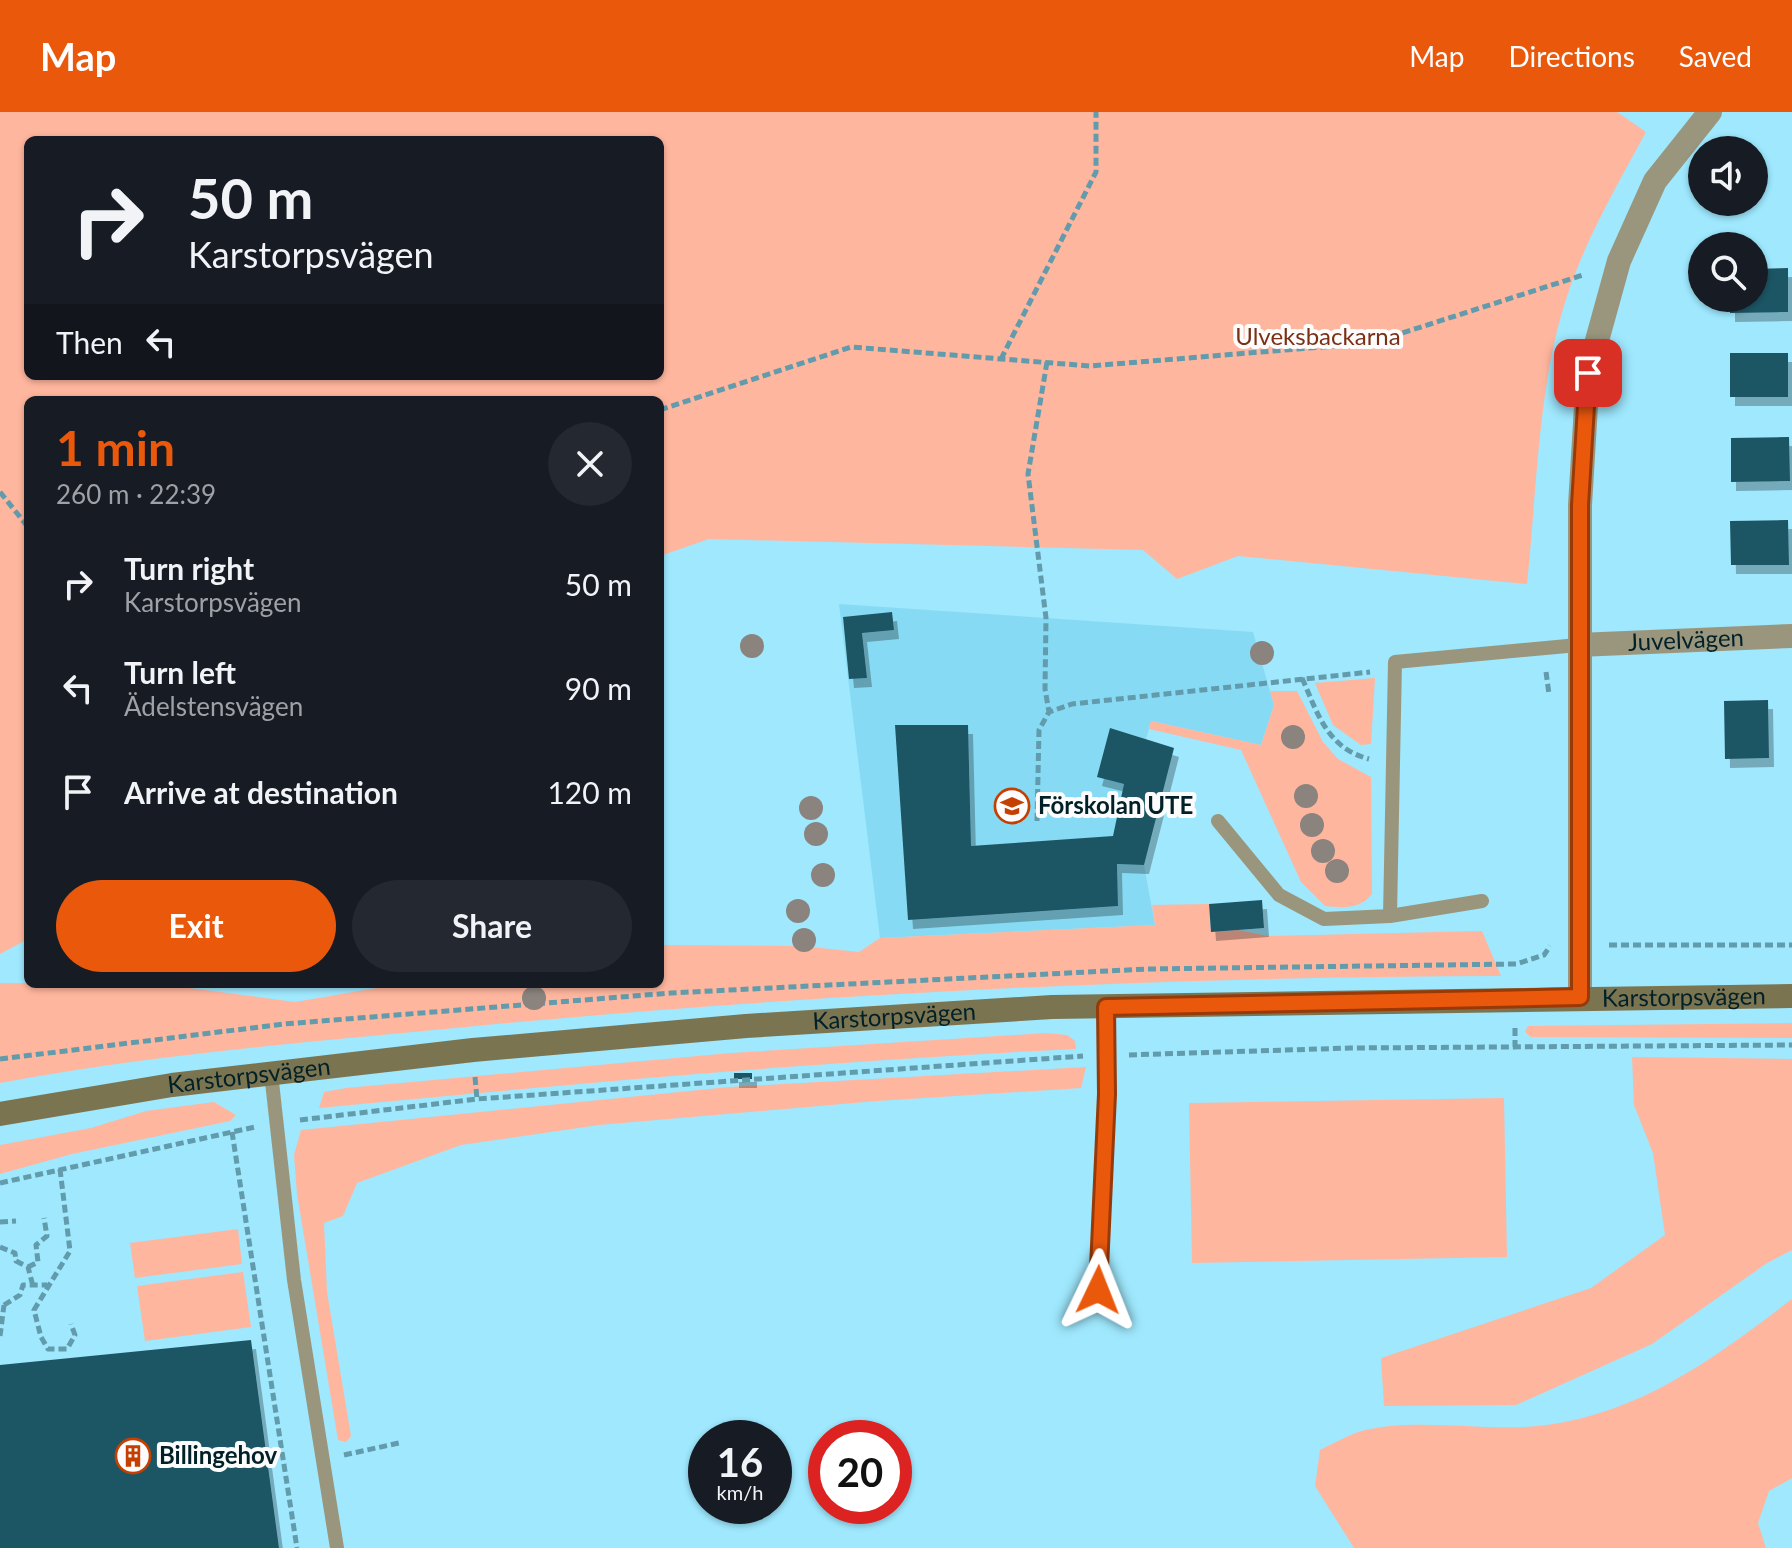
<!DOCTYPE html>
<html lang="en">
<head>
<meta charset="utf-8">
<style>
  :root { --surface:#171b24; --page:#242831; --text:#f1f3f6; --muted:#9ea1a6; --accent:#ea580c }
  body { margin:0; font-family:Lato,sans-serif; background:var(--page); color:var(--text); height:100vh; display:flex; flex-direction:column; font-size:30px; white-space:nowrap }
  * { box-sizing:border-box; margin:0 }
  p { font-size:26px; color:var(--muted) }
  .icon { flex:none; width:44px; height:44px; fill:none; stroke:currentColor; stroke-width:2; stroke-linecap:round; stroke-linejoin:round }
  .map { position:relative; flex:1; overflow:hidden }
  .sheet { position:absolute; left:24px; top:284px; width:640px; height:592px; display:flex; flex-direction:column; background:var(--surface); border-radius:12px; box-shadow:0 2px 6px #0004 }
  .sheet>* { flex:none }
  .guide { position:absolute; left:24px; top:24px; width:640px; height:244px; border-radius:12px; box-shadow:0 2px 6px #0004; background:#171b24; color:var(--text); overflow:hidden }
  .controls { position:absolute; left:1688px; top:24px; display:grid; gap:16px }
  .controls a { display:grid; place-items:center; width:80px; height:80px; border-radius:50%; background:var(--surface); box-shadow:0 2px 6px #0004; font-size:40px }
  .speed { position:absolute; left:688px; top:1308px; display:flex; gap:16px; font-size:40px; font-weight:700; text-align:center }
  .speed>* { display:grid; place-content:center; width:104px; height:104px; border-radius:50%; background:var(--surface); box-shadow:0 2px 6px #0004; line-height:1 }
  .speed small { font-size:20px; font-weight:400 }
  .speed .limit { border:12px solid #d22; background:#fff; color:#111 }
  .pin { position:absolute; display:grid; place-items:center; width:68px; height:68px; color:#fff; margin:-34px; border-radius:16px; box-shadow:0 4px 12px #0006 }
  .me { position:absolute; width:88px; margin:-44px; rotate:2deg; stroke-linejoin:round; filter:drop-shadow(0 0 6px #0008) }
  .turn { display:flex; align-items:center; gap:28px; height:168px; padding:0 32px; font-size:36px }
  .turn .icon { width:104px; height:104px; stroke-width:2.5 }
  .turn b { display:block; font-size:56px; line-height:68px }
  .then { display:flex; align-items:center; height:76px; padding:0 32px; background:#0003; gap:16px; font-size:30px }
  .round { display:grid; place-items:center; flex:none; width:84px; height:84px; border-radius:42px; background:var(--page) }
  .head { display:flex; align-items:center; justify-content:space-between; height:136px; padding:0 32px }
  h1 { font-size:48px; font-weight:700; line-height:60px; color:var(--accent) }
  .primary-button { display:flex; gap:16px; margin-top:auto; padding:16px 32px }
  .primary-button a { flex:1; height:92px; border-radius:48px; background:var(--accent); color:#fff; font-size:32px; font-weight:700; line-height:92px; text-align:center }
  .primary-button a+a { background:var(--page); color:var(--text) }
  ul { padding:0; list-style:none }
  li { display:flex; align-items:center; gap:24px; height:104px; padding:0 32px }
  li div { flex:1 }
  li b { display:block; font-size:30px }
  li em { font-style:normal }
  header { display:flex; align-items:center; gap:48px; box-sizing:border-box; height:112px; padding:0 40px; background:var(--accent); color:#fff }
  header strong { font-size:38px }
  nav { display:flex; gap:44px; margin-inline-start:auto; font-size:28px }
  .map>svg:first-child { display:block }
</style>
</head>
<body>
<header>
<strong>Map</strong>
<nav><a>Map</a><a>Directions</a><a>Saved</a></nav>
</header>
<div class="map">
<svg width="1792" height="1436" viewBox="0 0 1792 1436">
  <defs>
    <filter id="shadow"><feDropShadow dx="5" dy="9" stdDeviation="0" flood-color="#0004"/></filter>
  </defs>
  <rect width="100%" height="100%" fill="#9fe8fe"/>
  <path fill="#87daf3" d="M839,492L1253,520L1274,593L1261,633L1151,609L1146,627L1174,636L1144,753L1155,813L880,826Z"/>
  <path fill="#ffb69f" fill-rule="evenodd" d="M0,0H1617L1646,20C1614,79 1579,138 1561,204C1538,285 1536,387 1527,472L1238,444L1177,467L1143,438L709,427L660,444V288H28V827L0,842ZM660,28V264H28V28Z
    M1375,566L1371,632L1361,633L1333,613L1315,571Z
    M1270,579H1297L1323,630L1338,647L1371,665L1372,782C1360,797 1344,796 1325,794L1301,770L1241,638L1149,617L1151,609L1261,633L1274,593Z
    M1209,792L1211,819L1238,818L1268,824L1482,819L1501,864C1156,865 810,882 466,915C310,930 154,942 0,971V871L160,872L295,890L400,872H660V833L802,834L859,840L880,826L1155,813L1152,793Z
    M1792,911V926L1531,925L1525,920L1528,914Z
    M1046,921L1067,923L1075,929L1076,937C823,949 571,972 319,996L324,980L346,976L731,941Z
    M1632,945L1792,947V1138L1767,1151L1652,1232L1516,1293L1384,1294L1381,1246L1591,1176L1665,1123L1653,1041L1634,993Z
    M1086,955L1081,976L877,989L599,1013L461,1033L357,1071L343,1104L324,1111L327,1180L351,1324L346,1330L338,1328L297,1082L294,1043L301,1018L729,975Z
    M1504,986L1507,1145L1192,1151L1189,991Z
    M214,990L236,1003L230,1009L72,1042L0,1062V1033L91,1016L146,999Z
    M238,1117L242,1152L135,1166L130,1131Z
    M243,1160L251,1215L145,1229L137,1174Z
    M1792,1187V1366L1769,1379L1758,1411L1766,1436H1354L1315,1374L1320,1338C1334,1331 1350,1322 1365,1318C1424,1305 1487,1321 1547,1313C1644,1299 1716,1245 1792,1187Z"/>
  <path fill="#1e5665" filter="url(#shadow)" d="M1788,156V200L1730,201V186H1754V157Z
    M1730,241H1788V285H1730Z
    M1789,325L1790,369L1731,370V326Z
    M1788,408L1789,453H1731L1730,409Z
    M892,500L894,518L862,521L867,566L849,567L843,505Z
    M1768,588L1769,646L1725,647L1724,589Z
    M895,613H968L971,734L1113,724L1124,672L1097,665L1110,616L1174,636L1144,753L1117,752L1118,794L908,808Z
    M1262,788L1264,816L1211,820L1209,792Z
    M734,961H752V967H734Z
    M251,1228L279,1436H0V1253Z"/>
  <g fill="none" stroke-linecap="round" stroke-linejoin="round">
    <path stroke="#629bab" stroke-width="5" stroke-dasharray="8 4" stroke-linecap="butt" d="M1001,247L1096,60V0
      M1047,250L1028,362L1046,506L1045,577L1049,600
      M660,298L851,235L1090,254L1371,231L1583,163
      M0,380L28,415
      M1546,560L1549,582
      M1302,566C1318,602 1327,636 1369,647
      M1037,709L1039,618L1049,600L1072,592L1370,560
      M1609,833H1792
      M1515,916V935
      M1129,943L1350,936L1792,933
      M0,947L284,912L671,881L1147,857L1516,852L1544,843L1550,834
      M475,965L477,987
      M300,1008L477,987L1083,944
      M232,1020L297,1436
      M60,1057L70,1139L34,1198L41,1225L48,1237H67L75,1223L71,1212
      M0,1071L255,1015
      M0,1110L16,1109
      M0,1135L15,1141L16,1149L28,1155L33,1174
      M28,1155L38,1150L36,1133L47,1124L44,1106
      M4,1193L20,1183L23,1173H47
      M0,1224L4,1193
      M344,1343L399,1331"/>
    <path stroke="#9a967d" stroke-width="14" d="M1218,709L1279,783L1324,807L1390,804L1482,789
      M1390,804L1395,550L1578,533
      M271,961L294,1168L337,1436
      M1098,1178L1107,982L1106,895"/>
    <g stroke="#9a967d" stroke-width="24">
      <path id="s1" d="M1578,533L1792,524"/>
      <path d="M1580,885V393L1588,261L1619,149L1655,69L1710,0"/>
    </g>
    <path stroke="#7b7450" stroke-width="24" id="s2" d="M0,1002L172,973L473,938L746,914L1052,895L1792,884"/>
  </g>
  <g fill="#8b837e">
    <circle cx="752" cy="534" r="12"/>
    <circle cx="1262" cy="541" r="12"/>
    <circle cx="1293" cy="625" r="12"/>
    <circle cx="1306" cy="684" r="12"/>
    <circle cx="811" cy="696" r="12"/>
    <circle cx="1312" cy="713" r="12"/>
    <circle cx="816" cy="722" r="12"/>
    <circle cx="1323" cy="739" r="12"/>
    <circle cx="1337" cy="759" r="12"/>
    <circle cx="823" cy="763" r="12"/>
    <circle cx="798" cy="799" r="12"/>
    <circle cx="804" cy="828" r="12"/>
    <circle cx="534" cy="886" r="12"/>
  </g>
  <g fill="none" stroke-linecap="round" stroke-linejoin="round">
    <g stroke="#983908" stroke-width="20">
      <path id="route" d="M1098,1178L1107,982L1106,895L1580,885V393L1588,261"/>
    </g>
    <use href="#route" stroke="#ea580c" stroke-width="14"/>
  </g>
  <defs>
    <g id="school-ring" transform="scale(1.8)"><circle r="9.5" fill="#fcfcfc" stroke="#c53f00" stroke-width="1.5"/><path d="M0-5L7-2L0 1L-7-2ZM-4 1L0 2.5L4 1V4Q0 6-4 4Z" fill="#c53f00"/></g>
    <g id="building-ring" transform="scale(1.8)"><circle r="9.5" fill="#fcfcfc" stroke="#c53f00" stroke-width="1.5"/><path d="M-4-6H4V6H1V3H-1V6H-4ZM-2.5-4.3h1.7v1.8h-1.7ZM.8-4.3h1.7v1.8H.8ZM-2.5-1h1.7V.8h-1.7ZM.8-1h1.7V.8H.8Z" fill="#c53f00"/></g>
  </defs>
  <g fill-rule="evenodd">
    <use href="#school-ring" x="1012" y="694"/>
    <use href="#building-ring" x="133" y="1344"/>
  </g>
  <g text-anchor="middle" stroke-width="8" stroke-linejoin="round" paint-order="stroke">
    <g font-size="24" fill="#7b3015" stroke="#fcfcfc">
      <text x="1318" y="233">Ulveksbackarna</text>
    </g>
    <g font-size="24" fill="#012028" stroke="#fcfcfc">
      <text dy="8" stroke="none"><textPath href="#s1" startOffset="108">Juvelvägen</textPath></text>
      <text dy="8" stroke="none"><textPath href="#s2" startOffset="1690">Karstorpsvägen</textPath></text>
      <text dy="8" stroke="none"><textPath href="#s2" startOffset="900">Karstorpsvägen</textPath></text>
      <text dy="8" stroke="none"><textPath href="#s2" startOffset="252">Karstorpsvägen</textPath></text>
    </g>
    <g font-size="24" font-weight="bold" fill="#012028" stroke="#fcfcfc" text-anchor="start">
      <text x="1038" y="702">Förskolan UTE</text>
      <text x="159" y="1352">Billingehov</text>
    </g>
  </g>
</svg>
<div class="controls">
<a><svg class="icon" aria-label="sound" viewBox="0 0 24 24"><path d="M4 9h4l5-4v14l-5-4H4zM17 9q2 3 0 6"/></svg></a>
<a><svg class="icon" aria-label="search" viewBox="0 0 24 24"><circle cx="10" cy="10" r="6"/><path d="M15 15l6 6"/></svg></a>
</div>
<div class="speed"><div>16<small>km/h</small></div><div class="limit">20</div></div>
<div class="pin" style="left:1588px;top:261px;background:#d93025"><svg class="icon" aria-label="arrive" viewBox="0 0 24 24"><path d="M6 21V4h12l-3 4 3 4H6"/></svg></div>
<svg class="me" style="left:1098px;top:1178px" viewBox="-20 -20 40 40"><path d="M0-17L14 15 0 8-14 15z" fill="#ea580c" stroke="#fff" stroke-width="4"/></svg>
<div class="guide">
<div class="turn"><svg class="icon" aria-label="right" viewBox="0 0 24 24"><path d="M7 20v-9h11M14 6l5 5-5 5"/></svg><div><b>50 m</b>Karstorpsvägen</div></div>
<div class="then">Then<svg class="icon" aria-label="left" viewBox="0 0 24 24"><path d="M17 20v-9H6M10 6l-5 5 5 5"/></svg></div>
</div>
<section class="sheet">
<div class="head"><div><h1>1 min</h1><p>260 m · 22:39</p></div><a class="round"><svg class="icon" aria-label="close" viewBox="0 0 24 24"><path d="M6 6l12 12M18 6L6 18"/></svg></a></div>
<ul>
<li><svg class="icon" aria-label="right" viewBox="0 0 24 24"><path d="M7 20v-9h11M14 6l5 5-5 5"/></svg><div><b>Turn right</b><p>Karstorpsvägen</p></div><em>50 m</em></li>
<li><svg class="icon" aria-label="left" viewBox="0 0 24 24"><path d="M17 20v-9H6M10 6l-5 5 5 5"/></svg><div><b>Turn left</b><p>Ädelstensvägen</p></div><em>90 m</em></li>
<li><svg class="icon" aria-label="arrive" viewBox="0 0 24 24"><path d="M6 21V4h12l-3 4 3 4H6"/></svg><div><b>Arrive at destination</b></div><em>120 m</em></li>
</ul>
<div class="primary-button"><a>Exit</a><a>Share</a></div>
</section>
</div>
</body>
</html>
